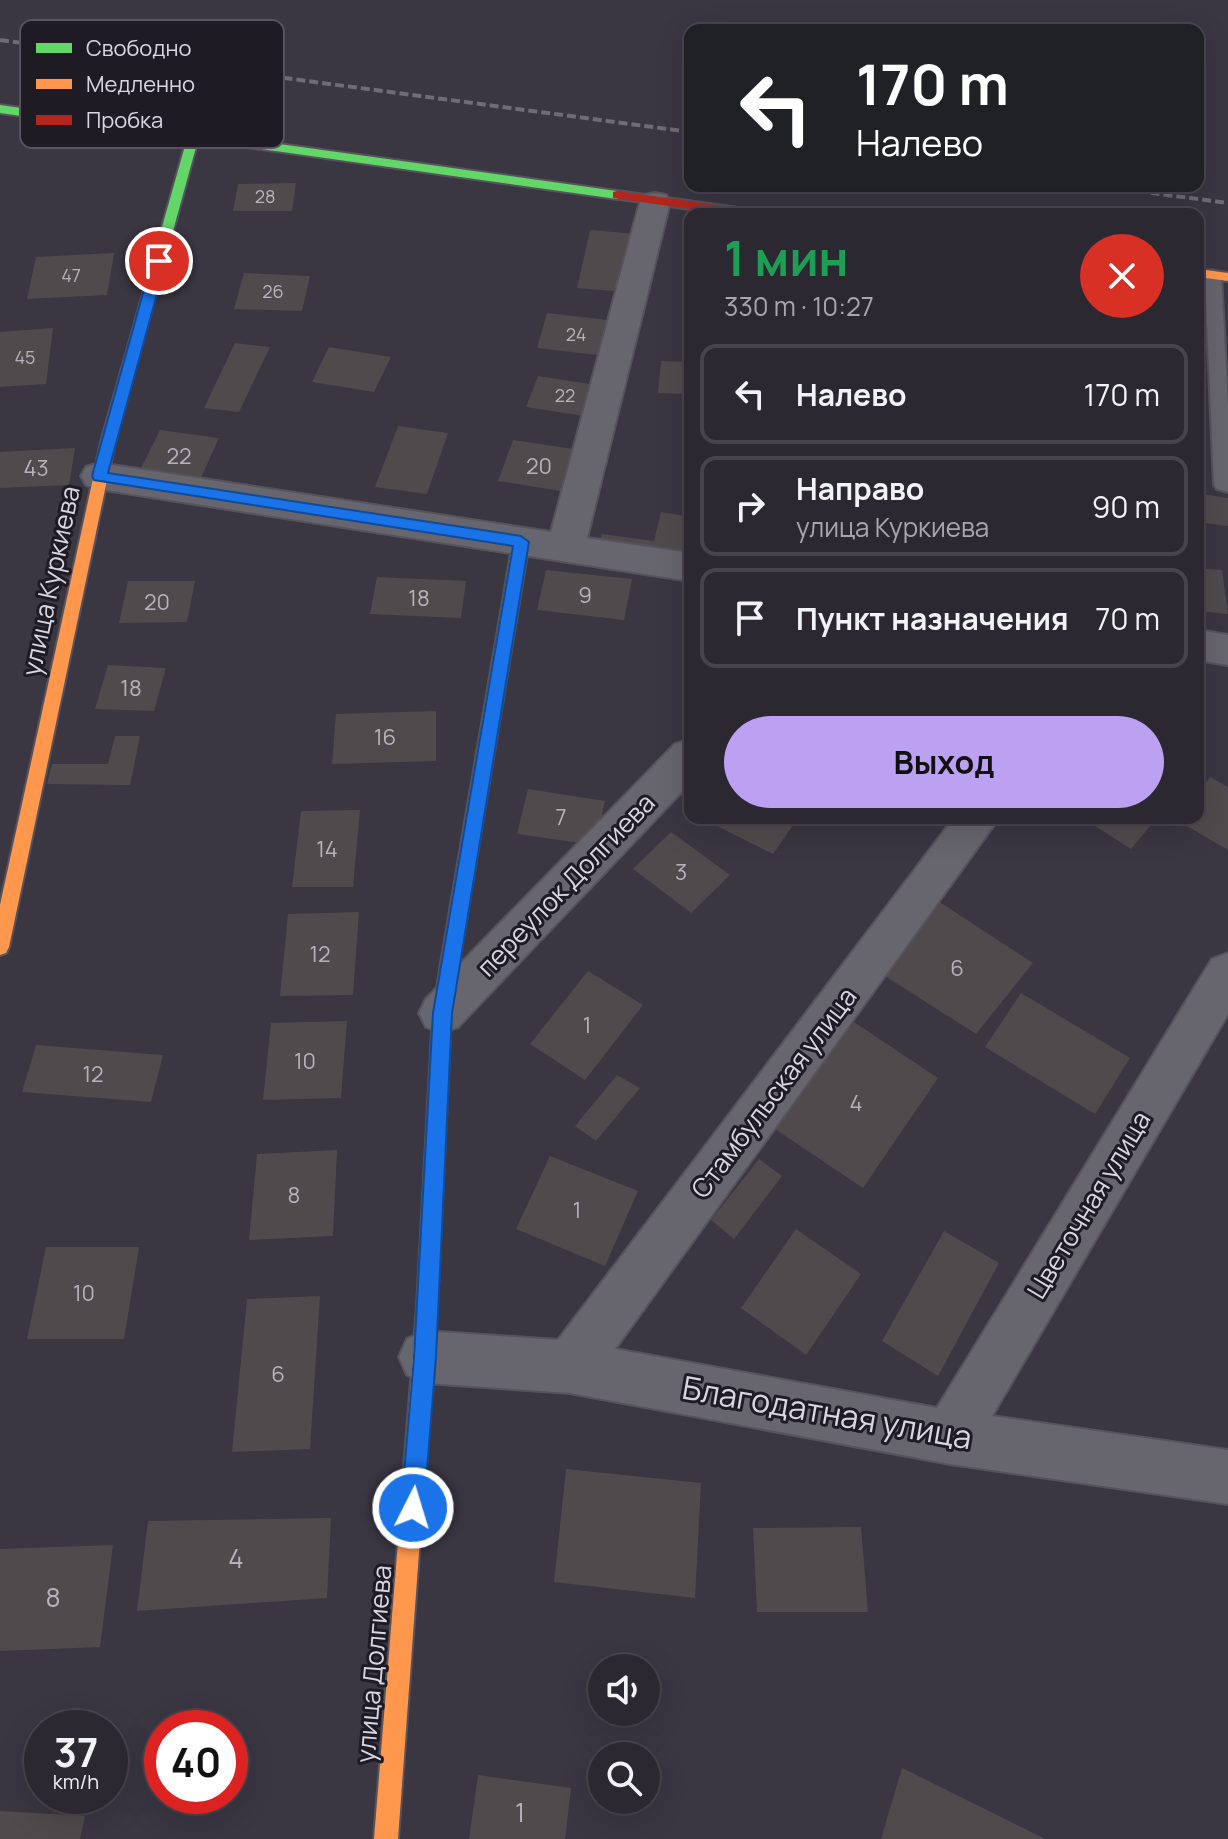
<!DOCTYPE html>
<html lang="ru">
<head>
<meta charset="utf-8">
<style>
  :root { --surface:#2c2832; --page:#34303a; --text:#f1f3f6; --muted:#a6a6ac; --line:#48444d; --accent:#bca0f2 }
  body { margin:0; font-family:Manrope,sans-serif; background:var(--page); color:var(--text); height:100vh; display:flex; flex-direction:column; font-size:30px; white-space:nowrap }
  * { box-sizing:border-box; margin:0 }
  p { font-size:26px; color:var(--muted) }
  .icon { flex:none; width:44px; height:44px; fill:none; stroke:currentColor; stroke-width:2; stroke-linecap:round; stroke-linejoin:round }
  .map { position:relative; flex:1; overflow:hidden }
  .side { position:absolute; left:684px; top:208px; width:520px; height:616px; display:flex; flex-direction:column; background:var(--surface); border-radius:16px; box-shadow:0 8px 32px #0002,0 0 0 2px var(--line) }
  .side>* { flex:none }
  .top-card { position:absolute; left:684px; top:24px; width:520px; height:168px; border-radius:16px; box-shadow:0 8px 32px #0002,0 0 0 2px var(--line); background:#202124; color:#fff; overflow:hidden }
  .tools { position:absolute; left:588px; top:1654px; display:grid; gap:16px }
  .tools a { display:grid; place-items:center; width:72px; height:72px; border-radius:50%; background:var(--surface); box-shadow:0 8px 32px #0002,0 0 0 2px var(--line); font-size:40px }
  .speed { position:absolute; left:24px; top:1710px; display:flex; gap:16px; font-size:40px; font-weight:700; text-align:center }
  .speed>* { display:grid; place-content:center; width:104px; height:104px; border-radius:50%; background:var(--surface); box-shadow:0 8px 32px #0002,0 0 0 2px var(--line); line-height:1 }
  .speed small { font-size:20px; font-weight:400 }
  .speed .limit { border:12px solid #d22; background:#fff; color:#111 }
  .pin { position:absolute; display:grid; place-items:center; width:68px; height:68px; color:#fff; margin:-34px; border:4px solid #fff; border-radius:50%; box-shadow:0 2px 8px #0007 }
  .me { position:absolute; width:88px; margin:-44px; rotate:5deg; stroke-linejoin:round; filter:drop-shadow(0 0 6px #0008) }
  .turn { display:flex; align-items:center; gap:28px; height:168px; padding:0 40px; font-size:36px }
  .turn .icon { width:104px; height:104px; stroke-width:2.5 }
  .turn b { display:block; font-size:56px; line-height:68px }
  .round { display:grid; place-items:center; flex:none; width:84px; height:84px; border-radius:42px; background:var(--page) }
  .summary { display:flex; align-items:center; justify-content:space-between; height:136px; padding:0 40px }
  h1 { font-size:48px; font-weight:700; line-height:60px; color:#1e9e55 }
  .cta { display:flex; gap:16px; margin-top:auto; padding:16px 40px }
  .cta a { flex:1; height:92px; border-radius:48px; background:var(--accent); color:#111; font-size:32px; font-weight:700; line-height:92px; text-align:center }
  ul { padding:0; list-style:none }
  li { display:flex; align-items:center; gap:24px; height:100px; margin:0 16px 12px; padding:0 24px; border:4px solid var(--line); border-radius:16px }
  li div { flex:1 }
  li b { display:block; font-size:30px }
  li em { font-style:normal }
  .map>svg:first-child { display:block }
</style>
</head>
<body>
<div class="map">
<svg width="1228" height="1839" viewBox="0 0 1228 1839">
  <rect width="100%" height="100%" fill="#3a3642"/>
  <path fill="#4f4b4c" d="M296,183L292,211H233L238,184Z
    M590,230L636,234L625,292L577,288Z
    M114,253L107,295L27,299L36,257Z
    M244,273L310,276L302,311L234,309Z
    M547,313L616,321L606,356L537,348Z
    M53,328L46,384L0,387V332Z
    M235,343L270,347L239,412L204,408Z
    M329,347L391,357L374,392L312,382Z
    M661,361L690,362V394L658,393Z
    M538,376L602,386L591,417L526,407Z
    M398,426L448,433L427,494L375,487Z
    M160,430L219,438L199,482L138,474Z
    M513,440L580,450L567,492L498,481Z
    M75,448L69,485L0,488V452Z
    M1198,467L1202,494L1228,498V526L1198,522Z
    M661,512L690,517V559L599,546L602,534L654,541Z
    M1198,568L1222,570L1228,614L1198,611Z
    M546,570L632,579L624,620L537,610Z
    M377,577L466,581L461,618L370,614Z
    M128,581H195L187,622L119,623Z
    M108,665L166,668L154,711L95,709Z
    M436,711V761L332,764L336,714Z
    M115,736H140L130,785L47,784L52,764H108Z
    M1210,777L1228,787V850L1177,820L1198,818V793Z
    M528,789L605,801L595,845L517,834Z
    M360,810L353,887H292L301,811Z
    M725,818H798L773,854L719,827Z
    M1089,818H1157L1131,849L1087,821Z
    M671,832L730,875L691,913L633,869Z
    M935,899L1033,963L976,1034L882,974Z
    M359,912L353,995L280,996L288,914Z
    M588,971L643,1005L585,1080L530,1044Z
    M1021,993L1130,1058L1095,1114L985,1047Z
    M347,1021L341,1098L263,1100L271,1023Z
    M854,1022L938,1078L863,1188L772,1127Z
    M36,1045L163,1055L151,1102L22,1092Z
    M617,1075L640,1088L596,1141L575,1126Z
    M337,1150L333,1236L249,1240L257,1154Z
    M550,1156L638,1191L605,1266L516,1229Z
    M759,1159L782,1176L734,1239L711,1220Z
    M796,1229L861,1274L806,1355L741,1308Z
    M944,1231L999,1263L938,1376L882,1341Z
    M46,1247H139L124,1339H27Z
    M320,1296L310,1449L232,1452L247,1299Z
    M566,1469L701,1483L695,1598L554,1582Z
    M331,1518L327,1598L137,1611L148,1521Z
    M861,1527L868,1612H757L753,1528Z
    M113,1545L100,1647L0,1651V1549Z
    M902,1768L1045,1839H881Z
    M478,1775L571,1788L565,1839H469Z
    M0,1811L85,1816L80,1839H0Z"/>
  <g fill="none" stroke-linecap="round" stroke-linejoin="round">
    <g stroke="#56535d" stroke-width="4">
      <path id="lane" d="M1213,270L1221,275L1228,408V492L1217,489L1214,485L1205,275Z"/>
    </g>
    <g stroke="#56535d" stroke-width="4">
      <path id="street" d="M655,193L666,195L670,202L587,538L690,553V581L99,489L86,485L81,476L86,467L99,463L551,532L640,202L644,195Z
        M1198,630L1228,635V665L1198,660Z
        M690,740V783L458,1027L442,1033L426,1027L419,1013L426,999L675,744Z
        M954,818H999L615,1349L937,1408L1212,959L1228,953V1014L992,1416L1228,1450V1504L950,1464L570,1393L425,1383L407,1375L399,1357L407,1339L425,1331L558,1340Z"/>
    </g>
    <g stroke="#56535d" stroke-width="4">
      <path id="fast" d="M0,105L617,191L623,195L617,199L198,140L115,442L108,447L101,442L187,139L0,113Z
        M521,537L529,542L459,963L456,969L450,971L444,969L441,963L513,542Z"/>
    </g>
    <g stroke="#56535d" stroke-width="4">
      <path id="slow" d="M1198,269L1228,273V281L1198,277Z
        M108,437L115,442L9,947L6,953L0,955V905L101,442Z
        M427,1297L434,1300L437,1307L398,1839H374L417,1307L420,1300Z"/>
    </g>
    <g stroke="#56535d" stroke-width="4">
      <path id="jam" d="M617,191L752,210L758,214H725L613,198V192Z
        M450,955L456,957L459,963L451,1013L437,1307L434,1314L427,1317L420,1314L417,1307L433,1013L441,963L444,957Z"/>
    </g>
    <use href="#lane" fill="#67656d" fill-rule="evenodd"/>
    <use href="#street" fill="#67656d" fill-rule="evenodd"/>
    <use href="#fast" fill="#63d668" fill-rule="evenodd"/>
    <use href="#slow" fill="#ff974d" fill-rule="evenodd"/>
    <use href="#jam" fill="#b3261e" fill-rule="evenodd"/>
    <path stroke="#6f6c73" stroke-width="4" stroke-dasharray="9 4" stroke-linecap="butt" d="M0,40L690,132
      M1099,186L1228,203"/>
  </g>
  <path fill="#1a73e8" stroke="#114b97" stroke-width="2" d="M159,257L166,261L108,473L521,536L529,542L452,1013L436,1357L424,1508L421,1516L413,1519L405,1516L401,1508L414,1357L433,1013L513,546L94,480L92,476L152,261Z"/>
  <g text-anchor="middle" stroke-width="6" stroke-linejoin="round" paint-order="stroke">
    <g font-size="18" fill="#b6b3bd">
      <text x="265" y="203">28</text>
      <text x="71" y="282">47</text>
      <text x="273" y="298">26</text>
      <text x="576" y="341">24</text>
      <text x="25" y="364">45</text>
      <text x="565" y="402">22</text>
    </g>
    <g font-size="22" fill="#b6b3bd">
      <text x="179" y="464">22</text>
      <text x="539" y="474">20</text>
      <text x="36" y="476">43</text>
      <text x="585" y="603">9</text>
      <text x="419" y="606">18</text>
      <text x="157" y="610">20</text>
      <text x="131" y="696">18</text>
      <text x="385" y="745">16</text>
      <text x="561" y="825">7</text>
      <text x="327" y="857">14</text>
      <text x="681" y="880">3</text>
      <text x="320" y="962">12</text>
      <text x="957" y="976">6</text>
      <text x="587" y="1033">1</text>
      <text x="305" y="1069">10</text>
      <text x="93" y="1082">12</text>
      <text x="856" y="1111">4</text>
      <text x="294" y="1203">8</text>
      <text x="577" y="1218">1</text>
      <text x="84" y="1301">10</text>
      <text x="278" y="1382">6</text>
    </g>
    <g font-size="26" fill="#d9d6e3" stroke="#1e1b25">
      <text transform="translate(51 581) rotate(-78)" y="9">улица Куркиева</text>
      <text transform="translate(566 885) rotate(-46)" y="9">переулок Долгиева</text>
      <text transform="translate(774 1093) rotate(-53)" y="9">Стамбульская улица</text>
      <text transform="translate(1089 1205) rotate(-59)" y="9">Цветочная улица</text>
      <text transform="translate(374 1664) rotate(-85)" y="9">улица Долгиева</text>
    </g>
    <g font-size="26" fill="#b6b3bd">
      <text x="236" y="1568">4</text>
      <text x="53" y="1607">8</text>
      <text x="520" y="1822">1</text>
    </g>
    <g font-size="32" fill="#d9d6e3" stroke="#1e1b25">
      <text transform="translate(827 1413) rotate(10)" y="11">Благодатная улица</text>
    </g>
  </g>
  <rect x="20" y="20" width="264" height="128" rx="12" fill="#1e1b25" stroke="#56535e" stroke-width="2"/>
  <rect x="36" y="43" width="36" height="10" fill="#63d668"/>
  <rect x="36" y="79" width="36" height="10" fill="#ff974d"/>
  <rect x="36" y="115" width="36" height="10" fill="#b3261e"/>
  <g font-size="22" fill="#d9d6e3">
    <text x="86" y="56">Свободно</text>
    <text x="86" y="92">Медленно</text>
    <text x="86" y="128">Пробка</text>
  </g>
</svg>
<div class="tools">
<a><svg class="icon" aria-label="sound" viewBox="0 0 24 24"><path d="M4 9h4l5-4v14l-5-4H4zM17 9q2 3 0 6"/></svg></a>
<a><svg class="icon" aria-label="search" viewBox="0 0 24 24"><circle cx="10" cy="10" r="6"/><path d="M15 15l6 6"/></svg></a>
</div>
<div class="speed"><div>37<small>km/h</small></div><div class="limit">40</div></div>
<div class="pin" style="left:159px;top:261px;background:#d93025"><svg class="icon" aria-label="arrive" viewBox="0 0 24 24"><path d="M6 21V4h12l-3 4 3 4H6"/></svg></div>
<svg class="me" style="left:413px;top:1508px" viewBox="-20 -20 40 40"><circle r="17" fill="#1a73e8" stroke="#fff" stroke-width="3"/><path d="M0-11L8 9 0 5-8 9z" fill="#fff"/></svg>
<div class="top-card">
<div class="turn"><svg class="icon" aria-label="left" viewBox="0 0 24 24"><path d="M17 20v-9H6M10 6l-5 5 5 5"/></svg><div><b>170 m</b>Налево</div></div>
</div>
<section class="side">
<div class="summary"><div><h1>1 мин</h1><p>330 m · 10:27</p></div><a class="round" style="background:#d93025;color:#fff"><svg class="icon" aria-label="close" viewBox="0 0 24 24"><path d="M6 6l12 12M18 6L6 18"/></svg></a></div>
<ul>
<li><svg class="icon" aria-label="left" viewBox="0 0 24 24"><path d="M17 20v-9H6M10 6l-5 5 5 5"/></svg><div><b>Налево</b></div><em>170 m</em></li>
<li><svg class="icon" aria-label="right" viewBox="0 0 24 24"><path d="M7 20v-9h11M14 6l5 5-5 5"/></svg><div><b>Направо</b><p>улица Куркиева</p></div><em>90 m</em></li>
<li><svg class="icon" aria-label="arrive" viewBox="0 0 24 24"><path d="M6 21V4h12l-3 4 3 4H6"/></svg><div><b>Пункт назначения</b></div><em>70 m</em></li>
</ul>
<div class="cta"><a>Выход</a></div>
</section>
</div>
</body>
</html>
